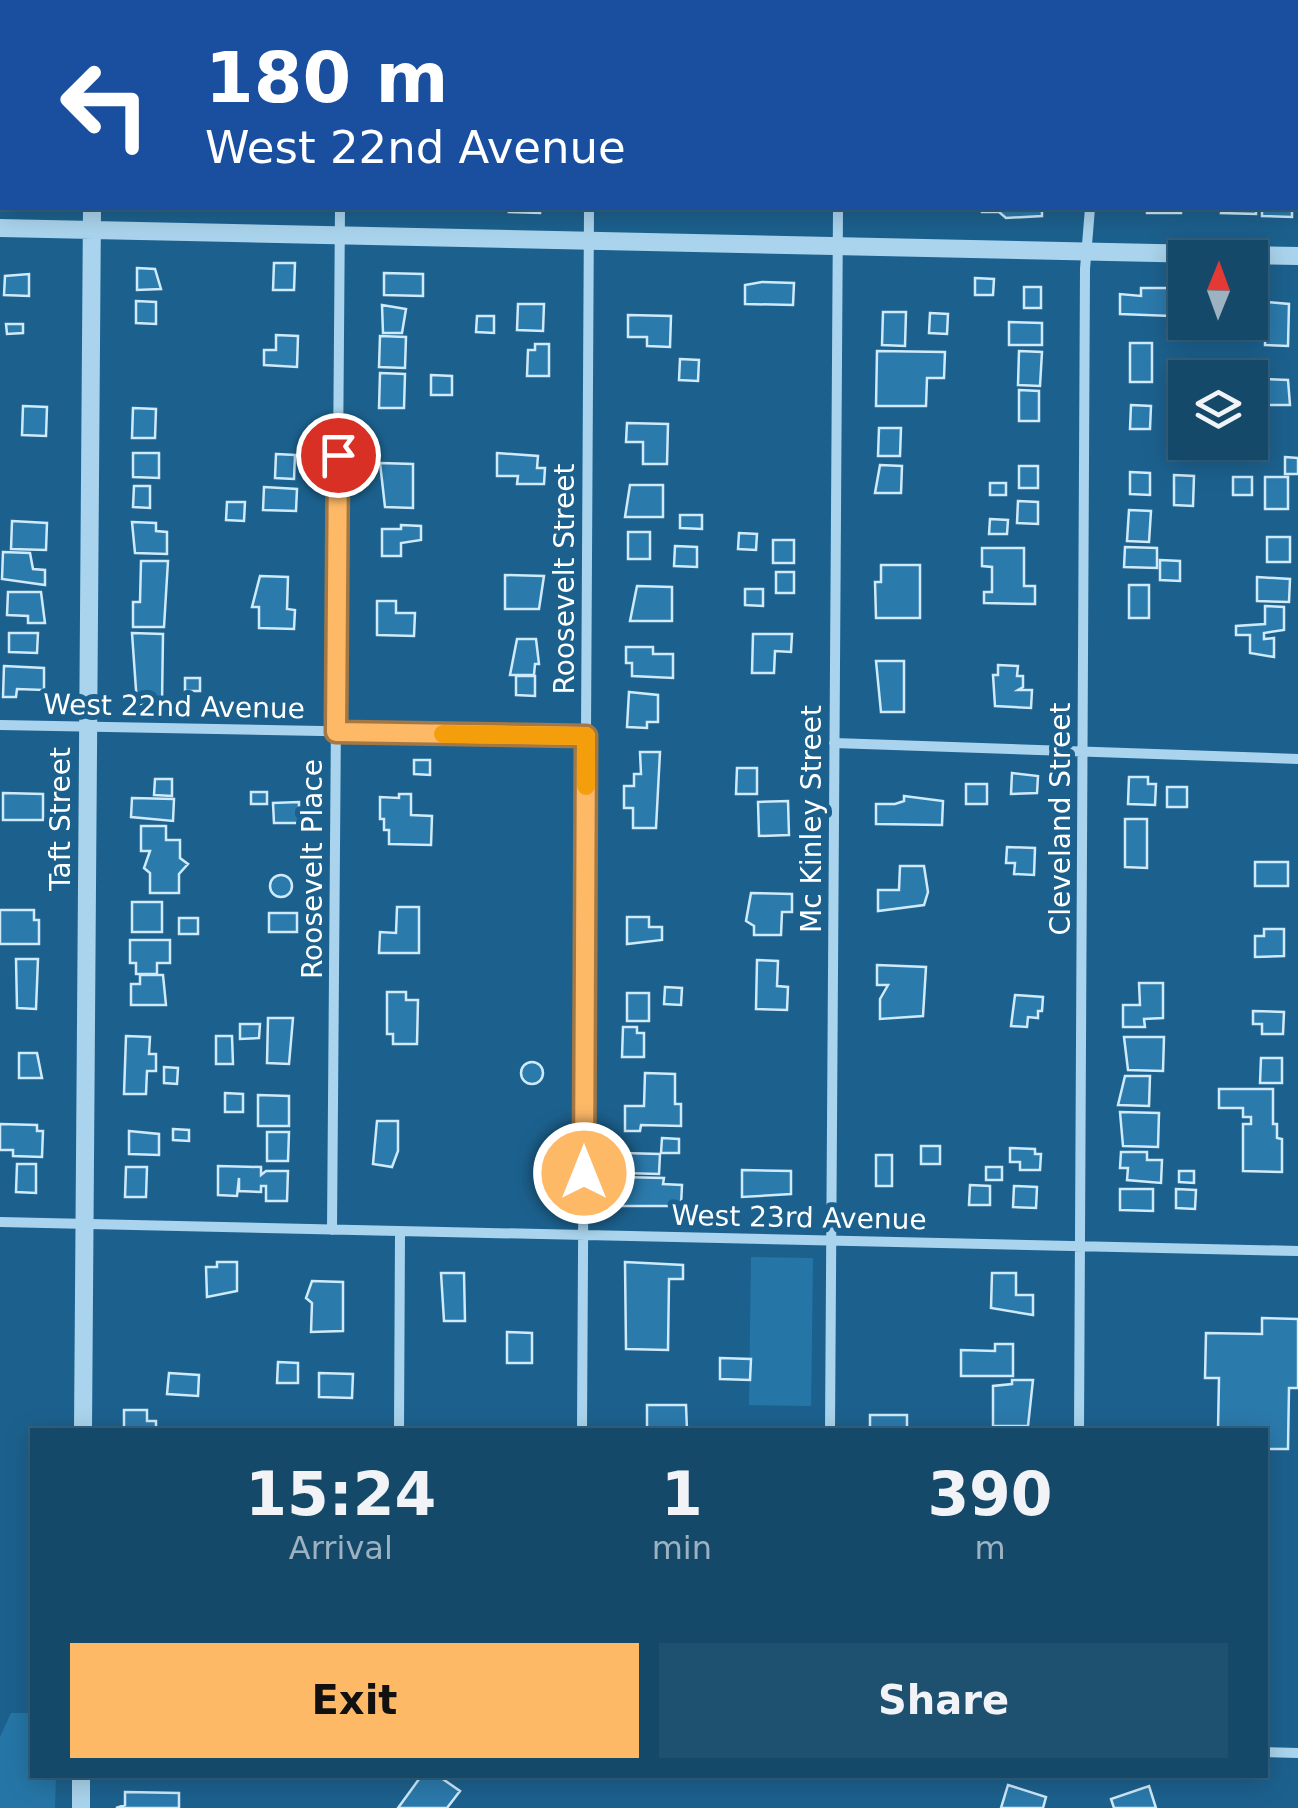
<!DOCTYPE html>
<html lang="en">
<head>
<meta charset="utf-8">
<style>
  :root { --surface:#15496a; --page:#1e5070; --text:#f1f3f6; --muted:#9db2c1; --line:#34617e; --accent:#feb967 }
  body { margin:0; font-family:"DejaVu Sans",sans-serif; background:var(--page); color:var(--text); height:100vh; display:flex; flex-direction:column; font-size:38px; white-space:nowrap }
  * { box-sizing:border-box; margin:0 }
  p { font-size:32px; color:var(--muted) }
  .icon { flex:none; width:55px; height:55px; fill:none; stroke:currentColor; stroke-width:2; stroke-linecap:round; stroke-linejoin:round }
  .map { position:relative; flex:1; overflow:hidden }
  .side { position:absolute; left:30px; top:1428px; width:1238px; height:350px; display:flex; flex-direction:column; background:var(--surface); border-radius:0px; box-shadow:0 5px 25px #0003,0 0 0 2px var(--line) }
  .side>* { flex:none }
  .top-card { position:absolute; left:0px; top:0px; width:1300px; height:210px; box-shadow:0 5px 25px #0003,0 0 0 2px var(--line); background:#1a4fa0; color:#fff; overflow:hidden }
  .needle { width:65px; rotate:1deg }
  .tools { position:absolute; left:1168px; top:240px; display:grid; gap:20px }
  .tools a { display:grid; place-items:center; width:100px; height:100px; border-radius:0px; background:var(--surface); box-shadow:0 5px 25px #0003,0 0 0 2px var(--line); font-size:50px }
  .pin { position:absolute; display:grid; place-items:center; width:85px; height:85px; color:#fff; margin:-42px; border:5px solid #fff; border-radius:50%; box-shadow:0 2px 10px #0007 }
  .me { position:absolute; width:110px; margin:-55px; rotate:0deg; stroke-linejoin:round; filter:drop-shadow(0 0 8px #0008) }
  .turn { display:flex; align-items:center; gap:35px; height:210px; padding:0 40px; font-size:45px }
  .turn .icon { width:130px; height:130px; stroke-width:2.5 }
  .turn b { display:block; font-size:70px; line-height:85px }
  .eta { display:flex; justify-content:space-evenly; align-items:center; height:170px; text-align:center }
  .eta b { font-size:60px; font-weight:600; line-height:70px }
  .action { display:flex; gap:20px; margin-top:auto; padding:20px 40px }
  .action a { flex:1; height:115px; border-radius:0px; background:var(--accent); color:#111; font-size:40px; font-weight:600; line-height:115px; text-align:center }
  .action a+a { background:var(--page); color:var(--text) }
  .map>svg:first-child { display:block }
</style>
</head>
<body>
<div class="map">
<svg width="1298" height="1808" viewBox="0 0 1298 1808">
  <rect width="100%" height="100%" fill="#1c618e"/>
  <path fill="#2576a7" d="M751,1257L813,1258L811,1406L749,1405Z
    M11,1713H32V1775H56L55,1808H0V1737Z"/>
  <path fill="#2b7aac" stroke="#cfeafa" stroke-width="2.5" d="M510,208H540V213L509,212Z
    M982,208H1042V216L1006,218L999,212H982Z
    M1147,208H1181V213H1147Z
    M1222,208H1256V214L1221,213Z
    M1262,208H1292V217L1262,216Z
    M274,263H295L294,290H273Z
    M137,268L155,269L161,289L137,290Z
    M384,273L423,274V296L384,295Z
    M29,274V296L4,295L5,276Z
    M975,278L994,279L993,295H975Z
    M762,282L794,283L793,305L745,304V285Z
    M1024,287H1041V308H1024Z
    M1141,288H1171V316L1120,314V294L1141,296Z
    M136,301L156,302V324L136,323Z
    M1250,301H1256V336L1215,328V322H1250Z
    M1266,302L1289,304L1288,346L1265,345Z
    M518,304H544L543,331L517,330Z
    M382,305L406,309L402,333H383Z
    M883,312H906L905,346L882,345Z
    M930,313L948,314L947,334L929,333Z
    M628,315L671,316L670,347L647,346V337H628Z
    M477,316H494V333L476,332Z
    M1009,322L1042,323V345H1009Z
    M6,324H23V333L7,334Z
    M276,335L298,336L297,367L264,365V350H276Z
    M380,336L406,337L405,368L379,367Z
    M1130,343H1152V382H1130Z
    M535,344H549V376H527L528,350H535Z
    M877,351L945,352L944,378H927L926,406H876Z
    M1019,351L1042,352L1040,386L1018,385Z
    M680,359L699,360L698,381L679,380Z
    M1175,371H1193V378H1185V391L1175,390Z
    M380,373L405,374L404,408H379Z
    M431,375L452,376V395H431Z
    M1264,379L1288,380L1290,405H1264Z
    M1019,390L1039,391V421H1019Z
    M1250,401H1263V418H1250Z
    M1131,405L1151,406L1150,429H1130Z
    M23,406L47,407L46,436L22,435Z
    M133,408L156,409L155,438H132Z
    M627,423L668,424L667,464H643V442H626Z
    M879,428H901L900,456H878Z
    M133,453H159V478L133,477Z
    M497,453L538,456L537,468H545L544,484H517L518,476H497Z
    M276,454L295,455L294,479L275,478Z
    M1285,457L1298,458V474H1285Z
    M380,463L413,464V508L385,507Z
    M880,465L902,466L901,493H875Z
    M1019,466H1038V488H1019Z
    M1130,472L1150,473V495L1130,494Z
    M1174,475L1194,476L1193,506L1174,505Z
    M1233,477H1252V495H1233Z
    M1265,477H1288V509H1265Z
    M990,483H1006V495H990Z
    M630,485H663V517H625Z
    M134,486H150V508L133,507Z
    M264,487L297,489L296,511L263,510Z
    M1018,501L1038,502V524L1017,523Z
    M227,502H245L244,521L226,520Z
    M1129,510L1151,511L1149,542L1127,541Z
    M680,515H702V529L680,528Z
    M990,519L1008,520L1007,534H989Z
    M12,521L47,523L46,550L11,549Z
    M132,522L156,523V531L167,532V554L135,553Z
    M401,525L421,526V540L401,543V556H382V529H401Z
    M628,532H650V559H628Z
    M739,533L757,534L756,550L738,549Z
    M1267,537H1290V562H1267Z
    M773,540H794V563H773Z
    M675,546L697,547V567L674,566Z
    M1125,547L1157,548V568L1124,567Z
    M982,548H1024V586H1035V604L984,603V592H992V567L982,566Z
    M3,552L30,553L33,569L45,570V585L2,579Z
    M1160,560L1180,561V581L1160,580Z
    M141,561H168L164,627H133V602H140Z
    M881,565H920V618H876L875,582H881Z
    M776,572H794V593H776Z
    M505,575L544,576L539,609H505Z
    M260,576L288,577L287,609L295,610L294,629L259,628V607H252Z
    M1257,577L1290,579L1289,602L1257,601Z
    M1129,585H1149V618H1129Z
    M637,586L672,587V621H630Z
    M745,589H763V606L745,605Z
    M8,592H41L45,623H28V616L7,615Z
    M377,601H396V613H415L414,636L377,635Z
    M1265,606L1284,607V630L1264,633V639L1274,638V657L1250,653V635H1236V626L1265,624Z
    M9,633H38L37,653L9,652Z
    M132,633L163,634L162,704H137Z
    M753,634H792L791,652L775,651L774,673H752Z
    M517,639H536L539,664H535L534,675H510Z
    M626,647H653V654H673V678L632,676V663H626Z
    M876,661H904V712H881Z
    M998,665L1018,666L1017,676H1023V687L1018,690H1032L1031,708L995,706L993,675H998Z
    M4,666L44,668V690L17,689L16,697H3Z
    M516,676H535V696L516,695Z
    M185,678H200V691H185Z
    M629,692L658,695V722H647V728L627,727Z
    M640,752H660L656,828H633V808H624V786H634V774H641Z
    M414,760H430V775L414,774Z
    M737,768H757V794H736Z
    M1012,773L1038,776L1037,793L1011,794Z
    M1129,777H1148V784H1156L1155,805L1128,804Z
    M155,779H172V796L154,795Z
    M966,784H987V804H966Z
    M1167,787H1187V807H1167Z
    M251,792H267V804H251Z
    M3,793L43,794V820H3Z
    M399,794H411V815L432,816L431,845L389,844V830H384V819H380V797L399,798Z
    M904,796L943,801L942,825L876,824V804H895L904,801Z
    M132,798L174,799L173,821L131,817Z
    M788,801L789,835L759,836L758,802Z
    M299,802V823H274L273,803Z
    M1125,819H1147V868L1125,867Z
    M141,826H166V840H180V858L188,864L179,874V893H150V873L144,868L150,851H141Z
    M1007,847L1035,848L1034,875L1014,874L1015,863H1006Z
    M1255,862H1288V886H1255Z
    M900,866H924L928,892L924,905L878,911V890H899Z
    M270 886a11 11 0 1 1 22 0a11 11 0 1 1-22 0Z
    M751,893L792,894V912H782L781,935H754V926L746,921Z
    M132,902H162V932H132Z
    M397,907H419V953H379L380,932L396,933Z
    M0,910H34V920H39V944H0Z
    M269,913H297V932H269Z
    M627,917H649V927H662V940L627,944Z
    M179,918H198V934H179Z
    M1264,929H1284V956L1255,957V936H1264Z
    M130,940H170V963H157V974H136V963H130Z
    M16,959H38L36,1009L17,1008Z
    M757,960L778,961L777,986L788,987L787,1010L756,1009Z
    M877,965L926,967L923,1016L880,1019V999L888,985H877Z
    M140,975H163L166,1005H131V984H140Z
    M1139,983H1163V1018L1144,1019L1145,1027H1123V1005H1140Z
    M665,987L682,988L681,1005L664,1004Z
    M387,992H406V1000H418L417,1044H393V1034H387Z
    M627,993H649V1021H627Z
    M1015,995L1043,997L1042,1011H1038V1018L1028,1017L1027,1027L1011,1026Z
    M1253,1011L1284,1012L1283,1034H1262V1024H1253Z
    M268,1018H293L289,1064L267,1063Z
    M240,1024H260L259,1038L240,1039Z
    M623,1027H637V1033H644V1057H622Z
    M126,1036L150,1037L149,1054H156V1071H147L146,1094H124Z
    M216,1036H232L233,1064H216Z
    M1124,1037H1164L1163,1071L1128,1070Z
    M19,1053H37L42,1078H19Z
    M1261,1058H1282V1083H1260Z
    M521 1073a11 11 0 1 1 22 0a11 11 0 1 1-22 0Z
    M164,1067L178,1068L177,1084L164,1083Z
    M645,1073L675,1074V1104H681V1126L641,1125L640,1131H625V1106H644Z
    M1125,1076H1150L1149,1106L1118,1105Z
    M1219,1089H1273V1124H1277V1138L1282,1139V1172L1243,1171V1124H1251V1117H1243V1108H1219Z
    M225,1093L243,1094V1112H225Z
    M258,1095L289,1096V1126H258Z
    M1120,1112L1159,1113L1158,1147L1123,1146Z
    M377,1121H398V1151L392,1167L373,1164Z
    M0,1124L37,1125V1131H43L42,1157L13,1156V1150H0Z
    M173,1129L189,1130V1141L173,1140Z
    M129,1131L159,1134V1155L129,1154Z
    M267,1132H289L288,1161H267Z
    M662,1138L679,1139V1153H661Z
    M921,1146H940V1164H921Z
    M1010,1148L1035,1149V1154H1041L1040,1170H1020V1162H1010Z
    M1121,1152H1147V1160H1162L1161,1183L1127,1180L1128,1168H1120Z
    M623,1153L660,1154L659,1174L623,1173Z
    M876,1155H892V1186H876Z
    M17,1164H36V1193L16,1192Z
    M218,1166L261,1167V1175L266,1171H288L287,1201H266V1186H261V1192L239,1191V1178L237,1196L218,1195Z
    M126,1167H147L146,1197H125Z
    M986,1167H1002V1180H986Z
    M742,1170L791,1171V1194L742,1197Z
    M1179,1171H1194V1183L1179,1182Z
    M621,1177L664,1178L663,1184L682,1185L681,1206H621Z
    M970,1185L990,1186V1205H969Z
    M1014,1186L1037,1187L1036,1208L1013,1207Z
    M1120,1189H1153V1211L1120,1210Z
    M1176,1189L1196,1190L1195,1209L1176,1208Z
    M217,1262H237V1291L207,1297L206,1267H217Z
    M625,1262L683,1265V1279H669L668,1350L626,1349Z
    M441,1273H464L465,1321H444Z
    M992,1273H1016V1295H1033V1315L991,1308Z
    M312,1281L343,1282V1331L311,1332L312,1303L306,1298Z
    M1262,1318L1298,1319V1388H1289L1288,1449H1265V1430H1218L1219,1378H1205L1206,1333L1262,1334Z
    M507,1332L532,1333V1363H507Z
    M995,1344H1013V1376H961V1350L995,1351Z
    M720,1358L751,1359L750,1380L720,1379Z
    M278,1362L298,1363V1383H277Z
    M169,1373L199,1375L198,1396L167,1394Z
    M319,1373L353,1374L352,1398L319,1397Z
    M1012,1380H1033L1028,1426H993V1386L1012,1384Z
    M647,1405H686L687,1430H647Z
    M124,1410H147V1421H156V1430H124Z
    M870,1415H907V1430H870Z
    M422,1775H437L460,1791L447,1808H398Z
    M1008,1785L1046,1797L1043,1808H1001Z
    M1149,1786L1156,1808H1114L1111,1799Z
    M125,1792L179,1793V1808H116L125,1805Z"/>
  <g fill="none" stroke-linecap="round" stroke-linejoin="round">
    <path stroke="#aad4ed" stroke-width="10" d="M1093,1L1172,2
      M343,2V0
      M591,2V0
      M840,2V0
      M0,725L586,736
      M834,743L1298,759
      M0,1222L1298,1251
      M332,1230L340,208
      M399,1430L400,1232
      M582,1430L589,208
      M830,1430L838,208
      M1079,1430L1085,269L1090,208
      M1265,1752L1298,1753"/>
    <path stroke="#aad4ed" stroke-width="18" d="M93,2V0
      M0,228L1298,256
      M83,1430L92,208
      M81,1808V1775"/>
  </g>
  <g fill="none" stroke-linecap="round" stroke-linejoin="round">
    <g stroke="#a57843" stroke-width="25">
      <path id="route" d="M338,455L336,732L586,736L584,1173"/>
    </g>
    <use href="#route" stroke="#feb967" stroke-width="18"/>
    <path stroke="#f59e0b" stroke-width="18" d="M443,734L586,736V786"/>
  </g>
  <g text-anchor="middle" stroke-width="10" stroke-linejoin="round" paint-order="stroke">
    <g font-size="28" fill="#fff" stroke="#1c618e">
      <text transform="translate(564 579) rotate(-90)" y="10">Roosevelt Street</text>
      <text transform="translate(174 706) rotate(1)" y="10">West 22nd Avenue</text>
      <text transform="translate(60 819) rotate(-90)" y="10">Taft Street</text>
      <text transform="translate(811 819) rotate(-90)" y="10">Mc Kinley Street</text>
      <text transform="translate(1060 819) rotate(-90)" y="10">Cleveland Street</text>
      <text transform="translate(312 869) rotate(-90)" y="10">Roosevelt Place</text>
      <text transform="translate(799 1217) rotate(1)" y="10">West 23rd Avenue</text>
    </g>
  </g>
</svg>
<div class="tools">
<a><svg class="needle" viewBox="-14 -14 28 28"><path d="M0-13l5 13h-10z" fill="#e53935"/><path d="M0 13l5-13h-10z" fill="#9db2c1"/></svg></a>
<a><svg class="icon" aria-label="layers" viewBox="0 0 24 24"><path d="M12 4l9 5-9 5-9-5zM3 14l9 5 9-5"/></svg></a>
</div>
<div class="pin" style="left:338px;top:455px;background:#d93025"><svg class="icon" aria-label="arrive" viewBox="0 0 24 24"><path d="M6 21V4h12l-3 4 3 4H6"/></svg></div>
<svg class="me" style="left:584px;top:1173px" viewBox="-20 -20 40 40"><circle r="17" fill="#feb967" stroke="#fff" stroke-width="3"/><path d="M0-11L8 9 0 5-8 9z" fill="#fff"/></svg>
<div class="top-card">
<div class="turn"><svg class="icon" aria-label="left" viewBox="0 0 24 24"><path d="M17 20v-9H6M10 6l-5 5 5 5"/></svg><div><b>180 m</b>West 22nd Avenue</div></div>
</div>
<section class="side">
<div class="eta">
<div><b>15:24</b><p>Arrival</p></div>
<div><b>1</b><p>min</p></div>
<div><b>390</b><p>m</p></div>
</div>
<div class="action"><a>Exit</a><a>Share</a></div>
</section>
</div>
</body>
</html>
